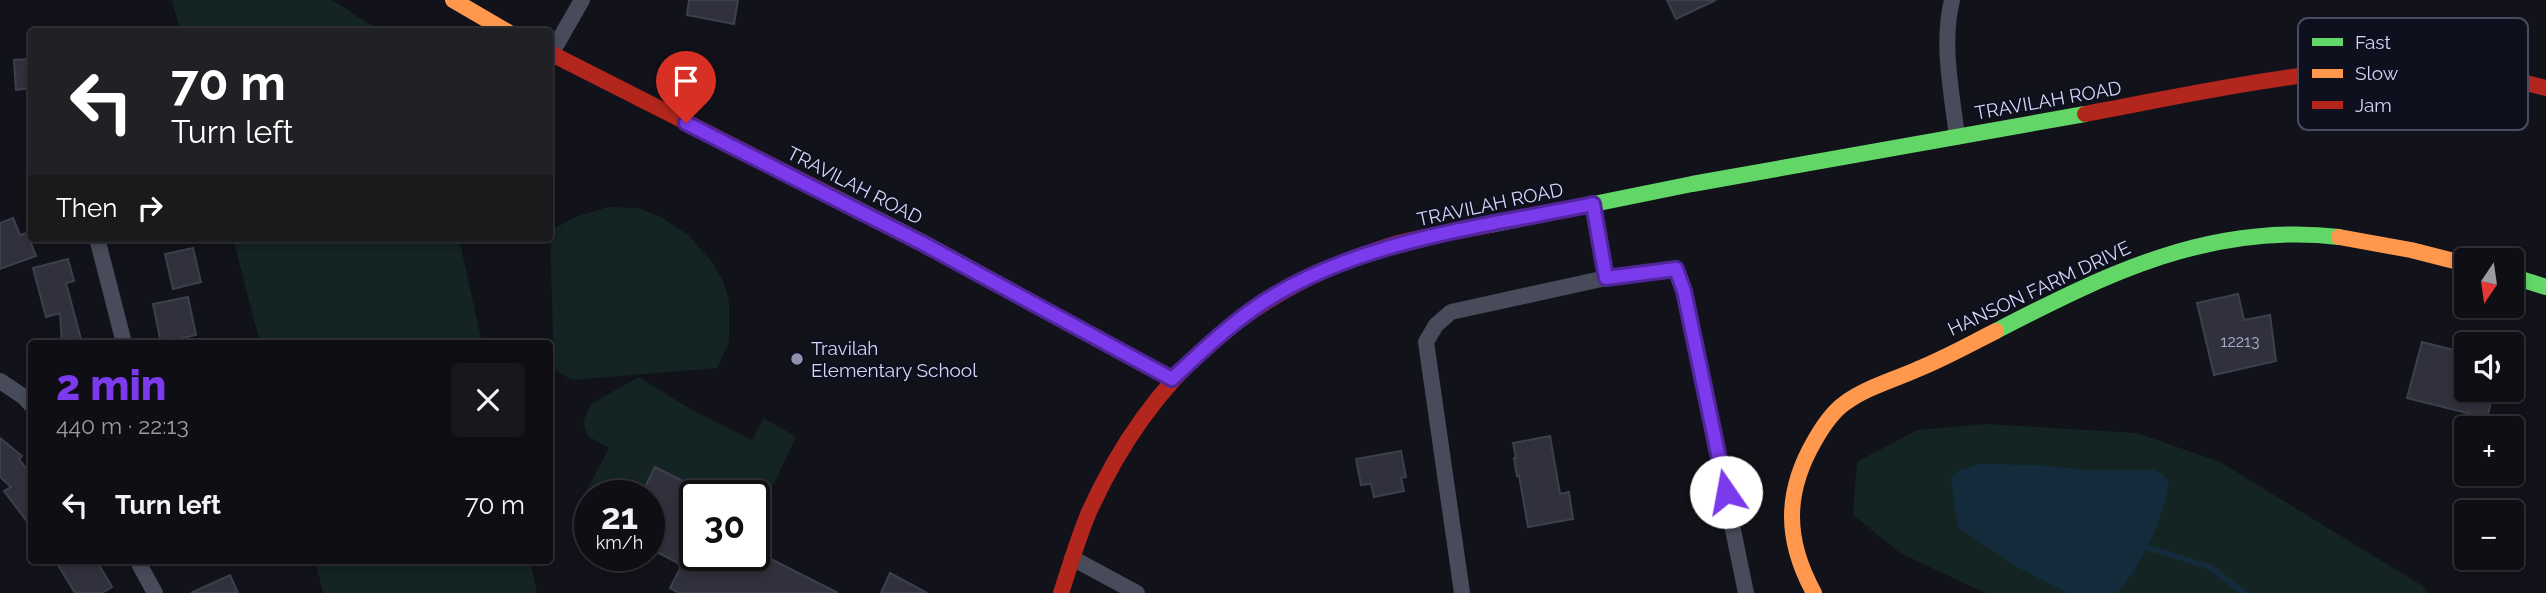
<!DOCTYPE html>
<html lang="en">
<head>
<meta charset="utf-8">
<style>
  :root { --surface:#0e0e14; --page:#17171d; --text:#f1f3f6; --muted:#9b9ca0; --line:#2e2e34; --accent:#7c3aed }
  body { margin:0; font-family:Raleway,sans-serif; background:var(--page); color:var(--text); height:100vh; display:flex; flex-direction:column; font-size:26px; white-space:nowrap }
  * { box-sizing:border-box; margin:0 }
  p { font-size:23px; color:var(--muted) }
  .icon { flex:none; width:38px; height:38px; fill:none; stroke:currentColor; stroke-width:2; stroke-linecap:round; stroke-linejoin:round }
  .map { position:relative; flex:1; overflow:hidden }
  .details { position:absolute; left:28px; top:340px; width:525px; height:224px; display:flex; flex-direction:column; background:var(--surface); border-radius:7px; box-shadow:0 4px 10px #0003,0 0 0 2px var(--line) }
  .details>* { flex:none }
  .hud { position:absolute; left:28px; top:28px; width:525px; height:214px; border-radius:7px; box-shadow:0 4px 10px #0003,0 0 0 2px var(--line); background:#202124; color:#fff; overflow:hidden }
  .needle { width:46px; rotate:193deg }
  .fabs { position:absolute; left:2454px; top:248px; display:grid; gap:14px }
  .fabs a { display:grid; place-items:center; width:70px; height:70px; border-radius:7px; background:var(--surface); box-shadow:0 4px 10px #0003,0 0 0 2px var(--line); font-size:35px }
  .speed { position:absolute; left:574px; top:480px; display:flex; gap:14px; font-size:35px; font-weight:700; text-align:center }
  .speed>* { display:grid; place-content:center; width:91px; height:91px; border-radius:50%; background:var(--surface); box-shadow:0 4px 10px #0003,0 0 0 2px var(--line); line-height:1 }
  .speed small { font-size:18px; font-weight:400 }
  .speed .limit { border:4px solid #111; border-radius:10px; background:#fff; color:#111 }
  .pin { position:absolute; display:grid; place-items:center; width:60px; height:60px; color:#fff; margin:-72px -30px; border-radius:50% 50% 50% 0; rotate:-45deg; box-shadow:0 0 7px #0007 }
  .pin .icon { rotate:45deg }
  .me { position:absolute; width:77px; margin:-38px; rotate:348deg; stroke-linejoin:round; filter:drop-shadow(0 0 5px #0008) }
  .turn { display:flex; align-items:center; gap:24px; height:147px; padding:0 28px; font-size:32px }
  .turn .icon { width:91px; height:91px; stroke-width:2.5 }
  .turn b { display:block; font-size:49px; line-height:60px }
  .then { display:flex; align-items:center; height:66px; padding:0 28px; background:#0003; gap:14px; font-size:26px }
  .round { display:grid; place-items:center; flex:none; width:74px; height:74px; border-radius:7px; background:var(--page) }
  .head { display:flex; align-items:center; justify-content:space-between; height:119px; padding:0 28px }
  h1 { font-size:42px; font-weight:800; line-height:52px; color:var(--accent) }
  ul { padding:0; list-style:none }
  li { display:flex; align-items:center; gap:21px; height:91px; padding:0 28px }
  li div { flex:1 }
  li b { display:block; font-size:26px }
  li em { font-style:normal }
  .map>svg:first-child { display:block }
</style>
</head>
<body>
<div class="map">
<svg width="2546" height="593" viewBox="0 0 2546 593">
  <rect width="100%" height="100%" fill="#12131a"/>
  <path fill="#132422" d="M172,0H332L380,31H180Z
    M608,207L637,208L660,216L689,236L712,262L724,283L729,303V342L717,368L572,380L554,369L550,231L575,217Z
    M233,238H459L482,343H260Z
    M639,377L692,410L752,440L764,418L796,437L769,494L738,479L730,495H711L655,467L641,495H590V518L576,511L609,448L588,436L583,422L591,404Z
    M1986,424L2137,433L2220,462L2421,585L2429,593H1985L1900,553L1853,515L1857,462L1917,430Z
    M315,560H530L537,593H323Z"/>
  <path fill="#132b3b" d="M1978,464L2038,465L2085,470H2154L2164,475L2169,484C2162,521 2143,565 2117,593H2068L2013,565L1958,527L1951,480L1958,471Z"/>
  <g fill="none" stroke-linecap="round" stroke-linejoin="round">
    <path stroke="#132b3b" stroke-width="6" d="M2146,547L2210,567L2244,593"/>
  </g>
  <path fill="#30313d" stroke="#3e3f4d" stroke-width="2" d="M689,0H738L734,24L687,15Z
    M1667,0H1716L1676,19Z
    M32,59V88L16,90L14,60Z
    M13,218L20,235L27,233L36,256L0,269V223Z
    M193,248L201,282L173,289L165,254Z
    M68,259L74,281L66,283L82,343H62L60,313L46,317L33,268Z
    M2238,294L2244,320L2270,315L2276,361L2214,375L2197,303Z
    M188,297L196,335L182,338L183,343H161L153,304Z
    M2422,342L2466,353V390H2494L2487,418L2407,398Z
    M1550,436L1560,494L1569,492L1573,519L1528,527L1519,475L1517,476L1514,458H1516L1513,443Z
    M0,438L22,456L19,459L32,476V528L4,491L11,487L0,477Z
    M1401,451L1406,477L1401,478L1404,491L1374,497L1371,484L1361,485L1356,459Z
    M655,467L695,487V555H763L838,593H679L670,588L682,565L649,548V495H641Z
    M55,560H96L112,587L102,593H75Z
    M890,573L927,593H881Z
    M230,575L238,593H191Z"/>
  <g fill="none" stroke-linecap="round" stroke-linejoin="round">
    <path stroke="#484b5a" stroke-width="16" d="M1952,0C1941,44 1952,93 1957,137
      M551,54L582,0
      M1593,204L1606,278L1676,269L1684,291L1746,593
      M97,238L124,343
      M0,381L24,397L32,406
      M1072,558L1137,593
      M137,560L155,593
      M1462,593L1426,342L1436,325L1451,312L1606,278"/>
    <path stroke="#63d668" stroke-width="16" d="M836,198L922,242L1172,379
      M1490,225L1692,184L2085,114
      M2511,276L2546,287
      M1996,331C2106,274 2211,222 2339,237"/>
    <path stroke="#ff974d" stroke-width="16" d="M453,0L508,32
      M2339,237L2411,250L2466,264
      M1814,593C1785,540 1784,493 1815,440C1823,426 1832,412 1845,403C1867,387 1894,380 1918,369C1945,358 1970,344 1996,331"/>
    <path stroke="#b3261e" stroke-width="16" d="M550,53L836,198
      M2085,114C2205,92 2328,61 2451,71C2483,73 2515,80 2546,88
      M1061,593C1070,566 1078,538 1089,512C1150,377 1245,293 1385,247C1418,236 1456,232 1490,225"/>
  </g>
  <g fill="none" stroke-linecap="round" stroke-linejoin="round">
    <g stroke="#51269a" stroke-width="18">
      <path id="route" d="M686,123L922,243L1172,379C1201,352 1229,325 1262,303C1358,240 1483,227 1593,204L1606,278L1676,269L1684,291L1726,492"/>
    </g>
    <use href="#route" stroke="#7c3aed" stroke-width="12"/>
  </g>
  <circle fill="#8f92ab" stroke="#0f101e" stroke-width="2.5" cx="797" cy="359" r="7"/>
  <g text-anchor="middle" stroke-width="5" stroke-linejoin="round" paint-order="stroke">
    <g font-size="16" fill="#aaadca">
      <text x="2240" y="347">12213</text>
    </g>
    <g font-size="19" fill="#d2d6f9" stroke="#0f101e">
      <text transform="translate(2048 100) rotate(-10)" y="7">TRAVILAH ROAD</text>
      <text transform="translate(855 185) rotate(27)" y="7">TRAVILAH ROAD</text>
      <text transform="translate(1490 204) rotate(-12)" y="7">TRAVILAH ROAD</text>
      <text transform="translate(2039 288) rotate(-25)" y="7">HANSON FARM DRIVE</text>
    </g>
    <g font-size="19" fill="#d2d6f9" stroke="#0f101e" text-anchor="start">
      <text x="811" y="355">Travilah<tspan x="811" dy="22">Elementary School</tspan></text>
    </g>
  </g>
  <rect x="2298" y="18" width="230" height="112" rx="10" fill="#0f101e" stroke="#4a4b60" stroke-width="2"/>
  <rect x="2312" y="38" width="31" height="8" fill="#63d668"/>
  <rect x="2312" y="69" width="31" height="9" fill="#ff974d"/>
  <rect x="2312" y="101" width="31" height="8" fill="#b3261e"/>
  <g font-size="19" fill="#d2d6f9">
    <text x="2355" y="49">Fast</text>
    <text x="2355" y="80">Slow</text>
    <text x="2355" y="112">Jam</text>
  </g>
</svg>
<div class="fabs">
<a><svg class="needle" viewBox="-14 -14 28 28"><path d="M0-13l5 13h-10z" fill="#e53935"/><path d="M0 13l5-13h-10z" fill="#9b9ca0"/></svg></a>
<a><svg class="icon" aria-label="sound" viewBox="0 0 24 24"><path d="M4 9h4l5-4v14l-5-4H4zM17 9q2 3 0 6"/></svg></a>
<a>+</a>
<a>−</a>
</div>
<div class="speed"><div>21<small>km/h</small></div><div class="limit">30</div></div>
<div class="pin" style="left:686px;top:123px;background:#d93025"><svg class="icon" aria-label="arrive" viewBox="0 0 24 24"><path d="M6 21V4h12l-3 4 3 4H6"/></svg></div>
<svg class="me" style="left:1726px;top:492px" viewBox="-20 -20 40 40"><circle r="19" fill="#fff"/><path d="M0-13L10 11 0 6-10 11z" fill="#7c3aed"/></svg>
<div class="hud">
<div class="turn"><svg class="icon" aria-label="left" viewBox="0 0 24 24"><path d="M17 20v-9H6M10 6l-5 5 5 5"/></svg><div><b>70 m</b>Turn left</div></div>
<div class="then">Then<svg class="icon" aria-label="right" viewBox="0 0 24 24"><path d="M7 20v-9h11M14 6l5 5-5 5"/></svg></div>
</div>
<section class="details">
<div class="head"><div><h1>2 min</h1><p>440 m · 22:13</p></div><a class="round"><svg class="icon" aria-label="close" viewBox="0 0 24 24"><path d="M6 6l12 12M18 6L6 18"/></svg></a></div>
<ul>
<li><svg class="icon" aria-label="left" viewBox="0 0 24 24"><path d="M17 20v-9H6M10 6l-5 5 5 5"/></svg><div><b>Turn left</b></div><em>70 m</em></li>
</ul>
</section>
</div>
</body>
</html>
